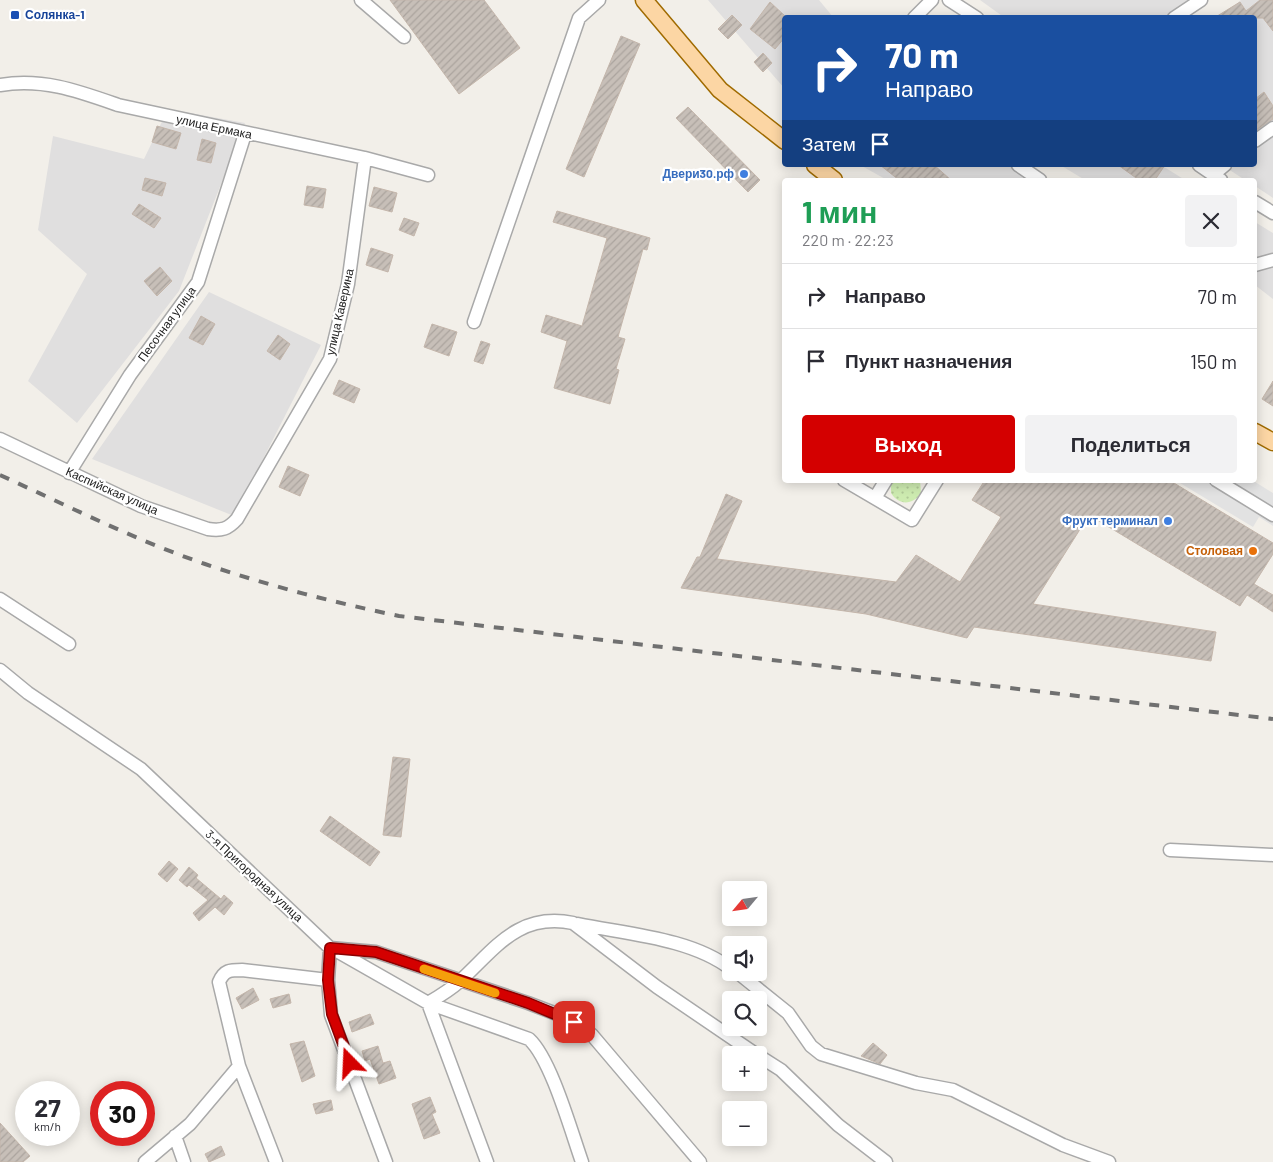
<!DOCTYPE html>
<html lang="ru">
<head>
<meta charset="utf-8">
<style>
  :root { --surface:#fff; --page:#f2f2f3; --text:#2b2b33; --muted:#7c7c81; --line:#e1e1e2; --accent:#d40000 }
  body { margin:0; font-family:Barlow,sans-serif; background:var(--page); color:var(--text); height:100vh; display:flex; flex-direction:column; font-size:19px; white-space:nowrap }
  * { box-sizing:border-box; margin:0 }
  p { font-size:16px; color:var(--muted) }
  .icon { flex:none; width:28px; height:28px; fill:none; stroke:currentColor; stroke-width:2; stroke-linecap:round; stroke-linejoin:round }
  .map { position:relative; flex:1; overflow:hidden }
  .details { position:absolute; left:782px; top:178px; width:475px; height:305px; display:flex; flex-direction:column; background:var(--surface); border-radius:5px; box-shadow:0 2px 12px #0003 }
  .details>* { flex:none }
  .hud { position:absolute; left:782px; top:15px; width:475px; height:152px; border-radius:5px; box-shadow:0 2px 12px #0003; background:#1a4fa0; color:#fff; overflow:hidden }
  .needle { width:32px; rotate:241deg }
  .tools { position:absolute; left:722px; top:881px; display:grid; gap:10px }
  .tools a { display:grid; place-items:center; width:45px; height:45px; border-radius:5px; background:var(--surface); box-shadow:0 2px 12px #0003; font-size:25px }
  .speed { position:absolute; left:15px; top:1081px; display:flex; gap:10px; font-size:25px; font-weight:700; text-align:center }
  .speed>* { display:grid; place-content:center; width:65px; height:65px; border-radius:50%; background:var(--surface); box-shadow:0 2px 12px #0003; line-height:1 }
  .speed small { font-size:12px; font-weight:400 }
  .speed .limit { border:8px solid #d22; background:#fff; color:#111 }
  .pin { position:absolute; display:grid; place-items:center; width:42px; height:42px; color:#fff; margin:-21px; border-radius:10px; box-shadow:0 2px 8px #0006 }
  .me { position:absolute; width:55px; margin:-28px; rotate:339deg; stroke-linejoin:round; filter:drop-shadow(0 0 4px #0008) }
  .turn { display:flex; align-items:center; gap:18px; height:105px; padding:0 20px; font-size:22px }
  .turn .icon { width:65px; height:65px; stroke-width:2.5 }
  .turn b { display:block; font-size:35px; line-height:42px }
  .then { display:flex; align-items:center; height:48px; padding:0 20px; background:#0003; gap:10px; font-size:19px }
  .round { display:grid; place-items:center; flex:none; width:52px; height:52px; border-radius:5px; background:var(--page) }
  .summary { display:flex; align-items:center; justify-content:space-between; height:85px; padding:0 20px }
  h1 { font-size:30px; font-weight:700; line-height:38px; color:#1e9e55 }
  .button { display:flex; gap:10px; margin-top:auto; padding:10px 20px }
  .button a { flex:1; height:58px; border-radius:5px; background:var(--accent); color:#fff; font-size:20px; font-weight:700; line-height:58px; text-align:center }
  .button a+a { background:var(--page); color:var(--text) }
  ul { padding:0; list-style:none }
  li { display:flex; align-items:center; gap:15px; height:65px; padding:0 20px; border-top:1px solid var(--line) }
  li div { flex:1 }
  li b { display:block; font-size:19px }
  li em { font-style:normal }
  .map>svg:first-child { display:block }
</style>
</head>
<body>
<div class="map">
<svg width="1273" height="1162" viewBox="0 0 1273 1162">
  <defs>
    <pattern id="grass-dots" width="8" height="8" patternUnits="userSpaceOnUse" patternTransform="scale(1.25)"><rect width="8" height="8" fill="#cdebb0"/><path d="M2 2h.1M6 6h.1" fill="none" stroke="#b0c997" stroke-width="1.8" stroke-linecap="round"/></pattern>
    <pattern id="building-hatch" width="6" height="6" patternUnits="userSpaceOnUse" patternTransform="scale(1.25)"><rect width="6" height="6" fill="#c7bfb8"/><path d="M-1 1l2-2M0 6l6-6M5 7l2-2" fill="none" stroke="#aba49e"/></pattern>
  </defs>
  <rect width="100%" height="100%" fill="#f2efe9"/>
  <path fill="#e0dfdf" d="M708,0H819L833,17L785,18V89Z
    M980,0H1191L1173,17L1005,18Z
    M1241,0H1273V198L1255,186V180H1245L1222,165H1255V18H1220Z
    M168,109L245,123L179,291L77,423L28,381L87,274L38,230L53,136L144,159Z
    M860,165H1009L1033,180H887Z
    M1060,165H1161L1185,180H1085Z
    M1255,222L1273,233V299L1255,285Z
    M209,292L321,345L234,516L92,459Z"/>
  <path fill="url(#grass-dots)" d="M891,480H920L921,493C913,505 899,506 891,493Z"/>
  <path fill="#e2e2e2" d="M1175,480H1252L1273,493V526L1259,517L1253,527Z"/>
  <path fill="url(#building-hatch)" stroke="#c4b6ab" d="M390,0H484L520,48L459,94Z
    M1260,0H1273V31L1263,18H1214L1240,2L1246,11Z
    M770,2L785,16V37L775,49L750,29Z
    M732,15L742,25L728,39L718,29Z
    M621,36L640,44L584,177L566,169Z
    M763,53L772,63L763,72L754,62Z
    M1264,92L1273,106V119L1255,131V99Z
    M688,107L760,180L748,192L676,118Z
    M157,126L181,133L176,149L152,142Z
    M202,139L216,143L211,163L197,160Z
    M880,165H934L951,180H899Z
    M1118,165H1165L1155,180H1139Z
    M145,178L166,183L162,196L142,190Z
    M307,186L326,189L323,208L304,205Z
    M374,187L397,193L392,212L369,206Z
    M139,204L161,218L154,228L132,214Z
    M557,211L650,238L647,250L643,249L618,337L625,339L616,369L619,370L610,404L554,388L567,341L541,332L546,315L582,326L607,238L553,222Z
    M404,218L419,223L414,236L399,230Z
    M371,248L393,255L388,272L366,265Z
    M160,267L172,281L157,296L144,281Z
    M201,316L215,324L203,345L189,338Z
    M432,324L457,332L449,356L424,347Z
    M278,335L290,344L280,360L267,351Z
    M481,341L490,344L483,364L474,361Z
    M339,380L360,389L354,403L333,394Z
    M1273,381V406L1262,399Z
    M288,466L309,475L300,496L279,487Z
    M985,480H1169L1273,543V554L1254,584L1273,595V612L1247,595L1240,606L1089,515L1033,604L1216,632L1211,661L974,627L967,638L866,614L681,588L697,557H700L726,494L742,501L717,559L896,582L916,555L960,582L1001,517L972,500Z
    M393,757L410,759L401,837L383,835Z
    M330,816L380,852L370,866L320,831Z
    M169,861L178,869L167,882L158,874Z
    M189,867L198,875L196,878L221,899L224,895L233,903L224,915L215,907L199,921L193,913L208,900L189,885L187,887L179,880Z
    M253,988L259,1000L242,1009L236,998Z
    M289,994L291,1003L273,1008L270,999Z
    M370,1014L374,1024L352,1032L349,1022Z
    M304,1041L315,1076L302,1082L290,1044Z
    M873,1043L887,1055L880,1064L861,1056Z
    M378,1046L383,1063L390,1061L396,1078L379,1084L370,1059L365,1061L362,1051Z
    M430,1097L436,1112L432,1114L440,1133L424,1139L412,1104Z
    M331,1100L333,1110L316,1114L313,1104Z
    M0,1123L30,1156L23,1162H0Z
    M221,1146L225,1155L209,1162L205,1154Z"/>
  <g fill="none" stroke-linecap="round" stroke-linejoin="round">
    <g stroke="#a9a9a9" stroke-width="15">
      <path id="minor" d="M361,0L404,37
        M949,0L977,18
        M914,18L932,0
        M1174,18L1201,0
        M0,85C43,78 78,91 118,105L365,158L428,175
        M1255,141L1273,128
        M1018,165L1040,180
        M1199,165L1221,180
        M1213,175L1225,165
        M1255,202L1273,213
        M1255,265L1273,260
        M474,322L579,18L599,0
        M0,439L141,506L208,529C222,531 228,529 237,519L330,359L348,284L365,158
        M69,473L130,375L198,282L245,134
        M844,480L912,520L937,480
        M1216,480L1273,515
        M875,498L886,480
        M0,599L69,644
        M0,670L28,693L141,769L330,948L328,980L331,1015L386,1162
        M1170,850L1273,855
        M578,924C626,934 691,938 731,969
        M330,948L376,952L528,1003L575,1021L592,1035L700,1162
        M335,950L428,1003L529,1039C551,1059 571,1131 582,1162
        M737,972L788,1013L811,1046L821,1054L916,1083L953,1090L1063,1145L1109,1162
        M759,1056L781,1070L838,1125L886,1162
        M239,1066L219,982C224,970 230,970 242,970L328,980
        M175,1136L184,1162
        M145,1162L190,1124L239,1066L276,1162
        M487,1162L428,1003C440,996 450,990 460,981C495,949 518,912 573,923L657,987L757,1055"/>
    </g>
    <g stroke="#a06b00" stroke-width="19">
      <path id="major" d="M644,0L720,90L785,141
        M815,165L834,180
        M1255,432L1273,442"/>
    </g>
    <use href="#minor" stroke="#fff" stroke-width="12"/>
    <use href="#major" stroke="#fcd6a4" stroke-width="16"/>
    <path stroke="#707070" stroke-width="4" stroke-dasharray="10 10" stroke-linecap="butt" d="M0,475C68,506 135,540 205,564C269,586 333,602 399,616L1273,719"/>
  </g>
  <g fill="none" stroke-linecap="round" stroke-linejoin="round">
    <g stroke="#8a0000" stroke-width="12">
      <path id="route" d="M350,1063L332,1014L328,980L330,948L376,952L528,1003L574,1022"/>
    </g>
    <use href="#route" stroke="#d40000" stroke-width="9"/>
    <path stroke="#f59e0b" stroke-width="9" d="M424,969L495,993"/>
  </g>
  <rect fill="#1a4fb4" stroke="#fff" stroke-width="2" x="10" y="10" width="10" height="10" rx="2.5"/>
  <g fill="#3f7fe0" stroke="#fff" stroke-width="2">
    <circle cx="744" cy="174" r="5"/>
    <circle cx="1168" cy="521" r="5"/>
  </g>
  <circle fill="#e8710a" stroke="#fff" stroke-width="2" cx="1253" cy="551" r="5"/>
  <g text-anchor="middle" stroke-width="4.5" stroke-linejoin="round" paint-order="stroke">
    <g font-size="12" font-weight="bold" fill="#164399" stroke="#fff" text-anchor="start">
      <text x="25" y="19">Солянка-1</text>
    </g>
    <g font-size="12" fill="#222" stroke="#fff">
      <text transform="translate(214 127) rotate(12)" y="4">улица Ермака</text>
      <text transform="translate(340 312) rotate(-77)" y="4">улица Каверина</text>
      <text transform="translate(167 324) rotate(-54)" y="4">Песочная улица</text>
      <text transform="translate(112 491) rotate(24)" y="4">Каспийская улица</text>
      <text transform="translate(254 876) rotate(43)" y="4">3-я Пригородная улица</text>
    </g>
    <g font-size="12" font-weight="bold" fill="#366cbe" stroke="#fff" text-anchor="end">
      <text x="734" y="178">Двери30.рф</text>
      <text x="1158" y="525">Фрукт терминал</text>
    </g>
    <g font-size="12" font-weight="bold" fill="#c56008" stroke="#fff" text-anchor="end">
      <text x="1243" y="555">Столовая</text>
    </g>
  </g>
</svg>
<div class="tools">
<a><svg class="needle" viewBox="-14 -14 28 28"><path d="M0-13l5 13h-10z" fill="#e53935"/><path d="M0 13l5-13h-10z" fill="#7c7c81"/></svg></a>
<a><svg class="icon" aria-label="sound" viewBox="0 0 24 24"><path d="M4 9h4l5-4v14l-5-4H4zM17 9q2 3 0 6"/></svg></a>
<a><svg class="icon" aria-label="search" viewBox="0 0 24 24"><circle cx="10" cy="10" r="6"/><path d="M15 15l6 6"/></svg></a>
<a>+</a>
<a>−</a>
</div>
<div class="speed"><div>27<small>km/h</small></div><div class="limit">30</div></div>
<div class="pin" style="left:574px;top:1022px;background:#d93025"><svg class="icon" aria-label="arrive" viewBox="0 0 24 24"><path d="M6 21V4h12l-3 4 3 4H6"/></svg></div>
<svg class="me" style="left:350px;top:1063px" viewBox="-20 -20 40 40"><path d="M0-17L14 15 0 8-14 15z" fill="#d40000" stroke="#fff" stroke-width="4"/></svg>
<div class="hud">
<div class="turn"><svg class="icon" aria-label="right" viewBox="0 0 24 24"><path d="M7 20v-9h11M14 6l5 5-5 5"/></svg><div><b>70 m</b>Направо</div></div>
<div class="then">Затем<svg class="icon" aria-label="arrive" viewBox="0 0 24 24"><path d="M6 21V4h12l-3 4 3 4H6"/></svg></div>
</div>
<section class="details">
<div class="summary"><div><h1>1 мин</h1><p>220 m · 22:23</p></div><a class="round"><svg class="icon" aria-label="close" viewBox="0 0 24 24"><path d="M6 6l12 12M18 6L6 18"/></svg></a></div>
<ul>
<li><svg class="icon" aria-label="right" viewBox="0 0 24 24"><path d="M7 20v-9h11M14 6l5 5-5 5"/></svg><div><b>Направо</b></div><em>70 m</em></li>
<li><svg class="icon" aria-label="arrive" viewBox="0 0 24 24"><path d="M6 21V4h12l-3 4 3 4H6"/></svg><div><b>Пункт назначения</b></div><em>150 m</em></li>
</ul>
<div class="button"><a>Выход</a><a>Поделиться</a></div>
</section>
</div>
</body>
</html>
